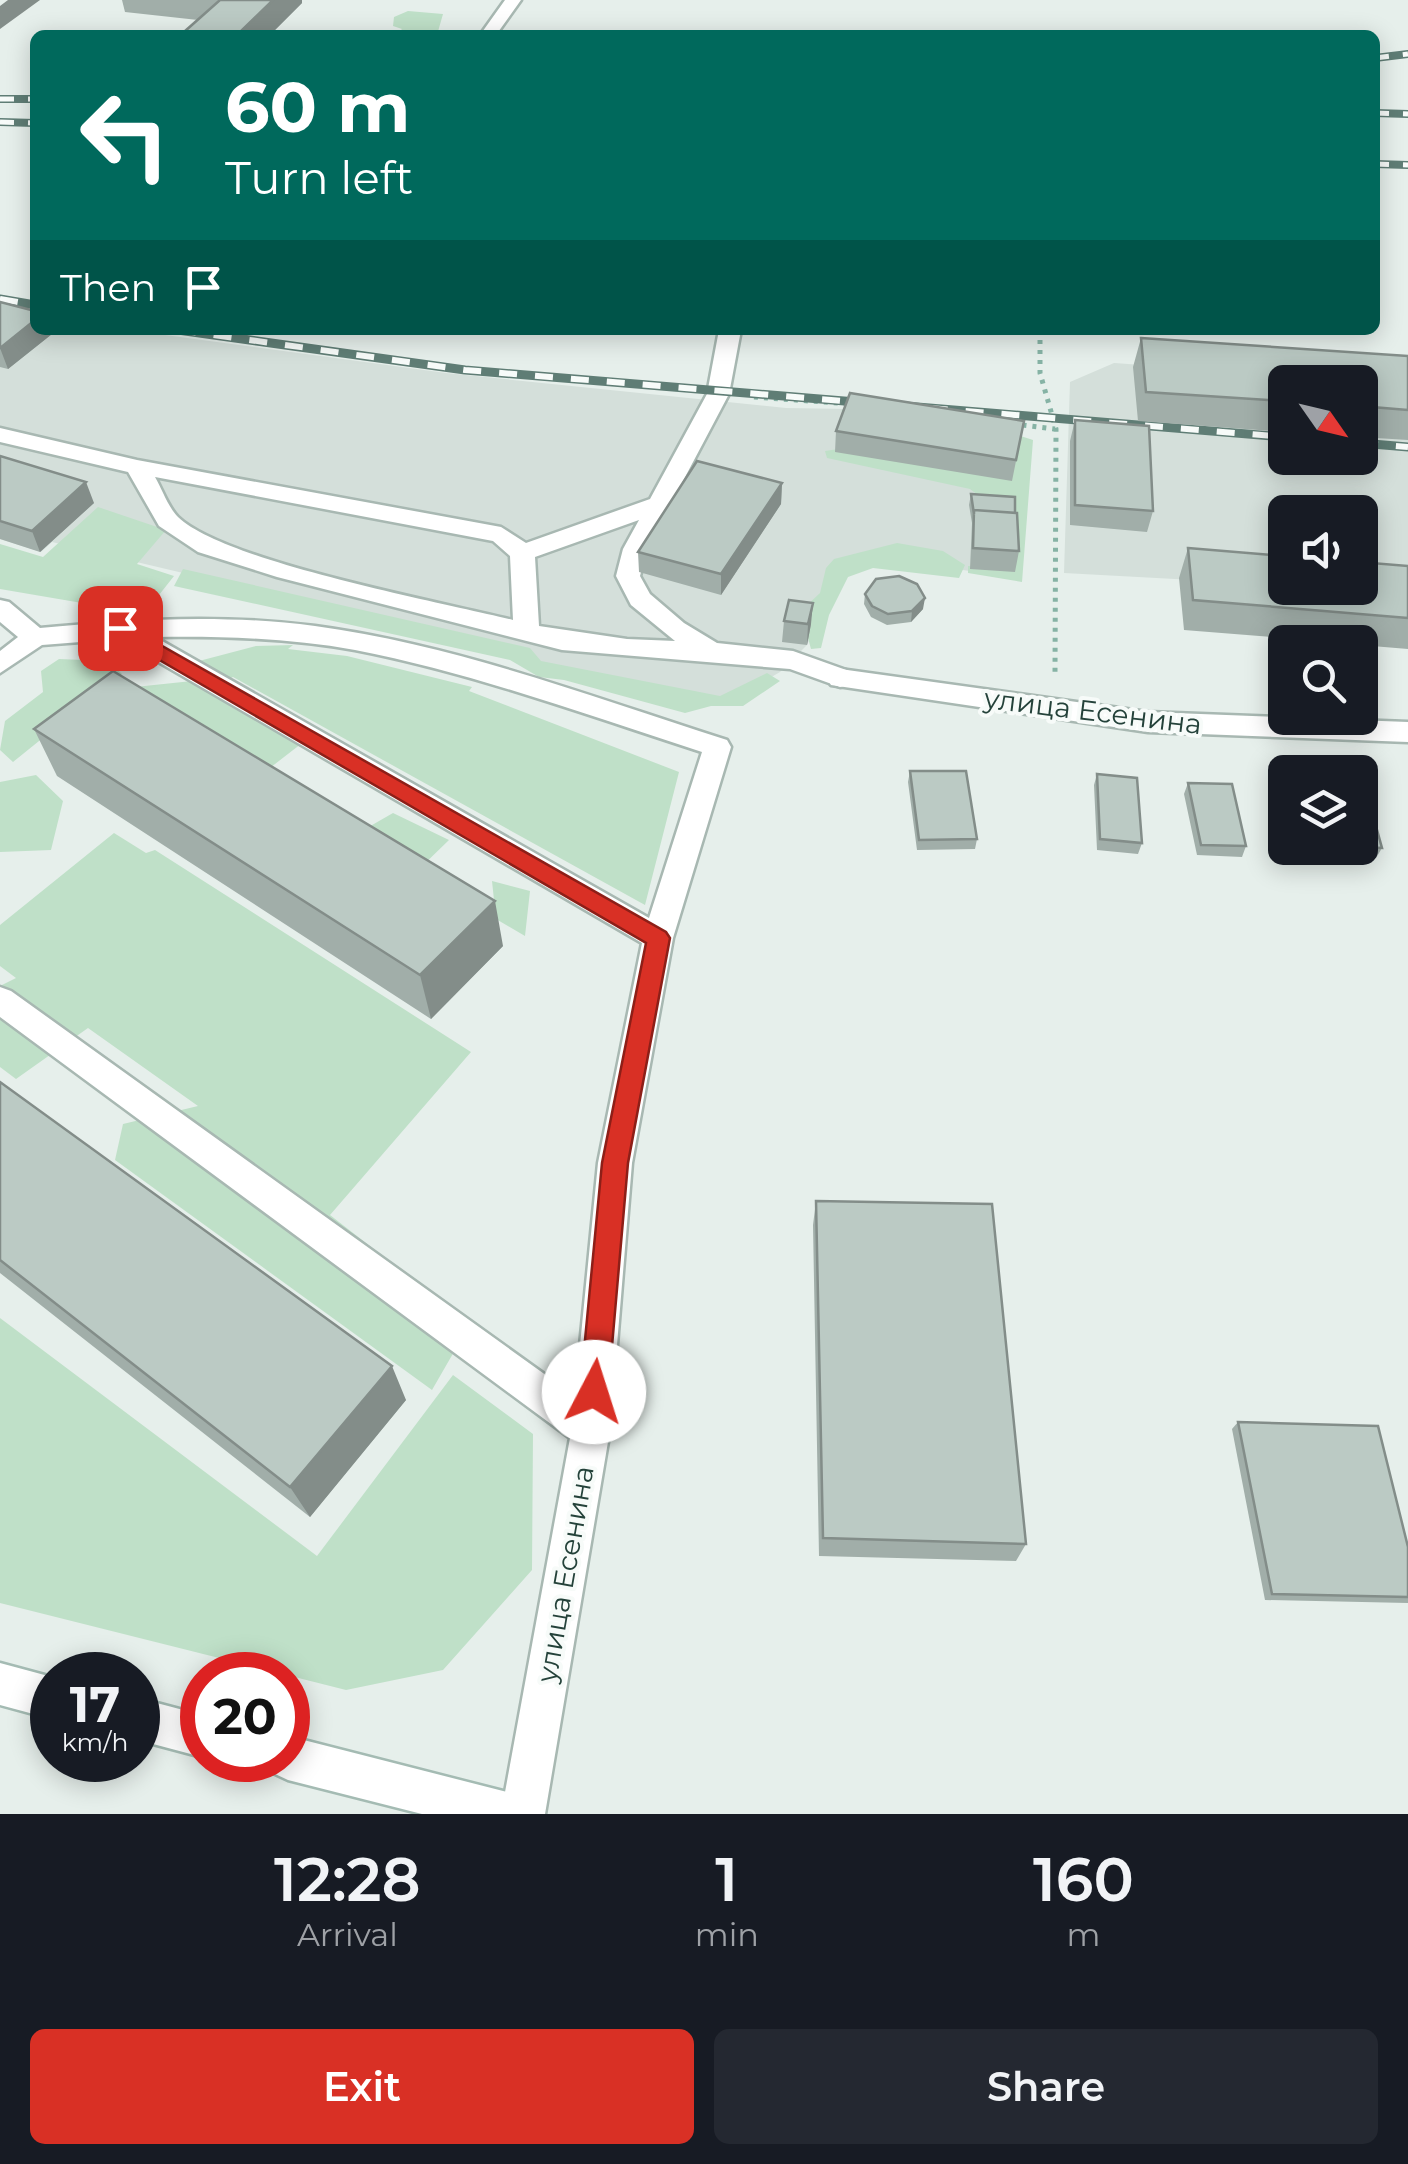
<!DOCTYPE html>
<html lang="en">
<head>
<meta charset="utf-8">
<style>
  :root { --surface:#171b24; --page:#242831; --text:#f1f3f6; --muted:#9ea1a6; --accent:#d93025 }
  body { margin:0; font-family:Montserrat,sans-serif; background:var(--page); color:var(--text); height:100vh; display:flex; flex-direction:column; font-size:38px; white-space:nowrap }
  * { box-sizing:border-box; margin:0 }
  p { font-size:32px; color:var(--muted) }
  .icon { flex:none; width:55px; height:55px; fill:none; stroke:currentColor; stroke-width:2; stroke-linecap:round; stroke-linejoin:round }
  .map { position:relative; height:1814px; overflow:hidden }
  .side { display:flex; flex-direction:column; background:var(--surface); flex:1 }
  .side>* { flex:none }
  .guide { position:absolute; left:30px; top:30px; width:1350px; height:305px; border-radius:15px; box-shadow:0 5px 25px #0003; background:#00695c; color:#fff; overflow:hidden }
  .needle { width:65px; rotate:124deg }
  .tools { position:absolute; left:1268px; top:365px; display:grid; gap:20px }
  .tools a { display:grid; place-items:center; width:110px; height:110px; border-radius:15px; background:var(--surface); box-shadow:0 5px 25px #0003; font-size:50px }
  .speed { position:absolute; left:30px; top:1652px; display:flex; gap:20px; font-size:50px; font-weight:700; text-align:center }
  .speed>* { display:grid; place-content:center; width:130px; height:130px; border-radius:50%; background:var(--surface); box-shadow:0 5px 25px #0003; line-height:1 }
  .speed small { font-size:25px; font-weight:400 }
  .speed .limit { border:15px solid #d22; background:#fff; color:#111 }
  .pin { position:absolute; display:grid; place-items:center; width:85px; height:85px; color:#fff; margin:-42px; border-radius:20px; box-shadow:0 5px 15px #0006 }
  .me { position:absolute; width:110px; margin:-55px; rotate:5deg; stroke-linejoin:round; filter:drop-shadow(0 0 8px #0008) }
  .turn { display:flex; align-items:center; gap:35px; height:210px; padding:0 30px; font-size:45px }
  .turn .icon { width:130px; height:130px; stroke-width:2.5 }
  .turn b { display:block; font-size:70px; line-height:85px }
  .then { display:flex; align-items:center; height:95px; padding:0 30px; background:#0003; gap:20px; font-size:38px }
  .eta { display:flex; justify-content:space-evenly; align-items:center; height:170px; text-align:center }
  .eta b { font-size:60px; font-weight:600; line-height:70px }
  .primary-button { display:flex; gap:20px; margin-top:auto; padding:20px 30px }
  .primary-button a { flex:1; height:115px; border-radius:15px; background:var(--accent); color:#fff; font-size:40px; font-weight:600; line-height:115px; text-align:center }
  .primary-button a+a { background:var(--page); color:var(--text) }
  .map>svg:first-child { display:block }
</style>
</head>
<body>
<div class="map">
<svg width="1408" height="1814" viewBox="0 0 1408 1814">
  <rect width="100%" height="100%" fill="#e6efeb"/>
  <path fill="#d4dfda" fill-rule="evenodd" d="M0,309L35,330H128L446,373L786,408L849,409L1029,441L1015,577L888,560L841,569L807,645L780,672L729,702L536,665L522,653L52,542L41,552L0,539Z
    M1114,363L1408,384V591L1360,588V512H1285V585L1064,573L1070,382ZM1285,382H1360V458H1285Z"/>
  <path fill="#bfe0c8" d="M408,11L443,14L437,35H396L402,29L393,26L394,17Z
    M852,406L993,427L1033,440L1022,582L968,573V566L1011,568L979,496L970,489L827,458L825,451L845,448L1007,476L1016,444L841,411Z
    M98,507L166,530L137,564L174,576L159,595L82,603L0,589V544L43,557Z
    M897,543L943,551L965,565L959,578L873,568L848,577L829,615L821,648L811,649L802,616L804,608L820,593L826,568L834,559Z
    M183,569L530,648L541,661L720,696L767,673L780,681L743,706H711L685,713L564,680L539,677L510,660L174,586Z
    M293,645L288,649L347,656L472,687L469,691L679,772L645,905L233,677L227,680L199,661L256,646Z
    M59,659L108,661L122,674L13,762L0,750L5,721L43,692L41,671Z
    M192,681L319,730L253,781L135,687Z
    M36,775L63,801L51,850L0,852V782Z
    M393,813L449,840L414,874L353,836Z
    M114,833L146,853L155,850L471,1052L330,1215L470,1324L432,1390L115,1160L123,1124L198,1106L88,1028L16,1079L0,1067V986L16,978L0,966V925Z
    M492,881L530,891L525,936L496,919Z
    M0,1318L317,1556L453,1375L533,1434L532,1570L443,1670L346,1690L0,1603Z"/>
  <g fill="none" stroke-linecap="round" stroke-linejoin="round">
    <g stroke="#a8b8b2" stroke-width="5">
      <path id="lane" d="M505,0H521L496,35H480Z
        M719,330H741L729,394L647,549L640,576L650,594L684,623L717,643L793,651L849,671L853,678L849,685L840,687L790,669L562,650L277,577L198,552L159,526L128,472L0,442V428L137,460L501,527L526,543L650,499L707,394ZM155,477L493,541L510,556L513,620C441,602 225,562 178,517C168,507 162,489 155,477ZM639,520L623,549L616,576L631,605L675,641L627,639L539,626L535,557Z
        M0,600L9,602L40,628C132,619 224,614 315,626C456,645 592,697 727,740L731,747L673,938L632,1163L610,1430L545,1814H501L570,1438L0,1017V987L11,991L575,1396L598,1163L642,943L119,639L42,645L0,673V651L18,637L0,622ZM155,637C222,636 289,638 355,650C473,673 587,715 702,752L649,918Z"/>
    </g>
    <g stroke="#a8b8b2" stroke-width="5">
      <path id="street" d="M840,669L1148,712L1408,722V742L1148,732L831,685L827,678L831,671Z"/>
    </g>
    <g stroke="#a4bbb3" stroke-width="5">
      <path id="secondary" d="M0,1663L52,1677V1719L0,1705Z
        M138,1698L202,1715V1757L138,1740Z
        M288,1736L507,1792L523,1798L529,1814H422L288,1780L273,1773L267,1760H288Z"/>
    </g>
    <path stroke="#86b3a5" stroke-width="5" stroke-dasharray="4 6" stroke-linecap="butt" d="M1040,330V373L1056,429L1055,672
      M754,397L851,404L1055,429"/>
    <use href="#lane" fill="#fff" fill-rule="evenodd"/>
    <use href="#street" fill="#fff" fill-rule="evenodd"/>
    <use href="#secondary" fill="#fff" fill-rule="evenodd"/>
    <g stroke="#5f7d75" stroke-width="8">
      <path id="rail-far1" d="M1375,58L1408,54
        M0,99H35
        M1375,113L1408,114
        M0,122L35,123
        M1375,164L1408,165
        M0,299L9,301"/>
    </g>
    <g stroke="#5f7d75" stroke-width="9">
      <path id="rail" d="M0,299L35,305
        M178,330L465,370L1285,437
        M1360,443L1408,447"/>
    </g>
    <use href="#rail-far1" stroke="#f7fbf9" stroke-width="5" stroke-dasharray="14" stroke-linecap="butt"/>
    <use href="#rail" stroke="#f7fbf9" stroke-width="6" stroke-dasharray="18" stroke-linecap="butt"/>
  </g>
  <path fill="#a1aea9" d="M122,0H302V3L270,35H185L184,32L198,20L125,12Z
    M0,302L52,334L8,369L0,367Z
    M1141,338L1408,356V440L1360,437V382H1285V432L1138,421L1133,367Z
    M1075,420L1153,511L1147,532L1070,525V441Z
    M1024,421L1012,481L835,452L836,431Z
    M0,456L94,503L40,552L0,539Z
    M782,483L781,504L721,595L639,572L638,552Z
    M971,494L1015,513L1019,551L1015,572L970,569L972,523L969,505Z
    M1188,548L1408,566V649L1360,645V642H1335L1184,630L1179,578Z
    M865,594L923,609L911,622L887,625L871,617L864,604Z
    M784,621L811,624L807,645L782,642Z
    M34,729L503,946L431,1019L57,776Z
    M910,771L977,839L975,849L917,850L908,782Z
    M1097,774L1142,843L1138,854L1097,850L1094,785Z
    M1188,783L1246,846L1242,857L1197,855L1184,794Z
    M1320,848H1382L1376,858L1322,856Z
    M0,1082L406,1400L310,1517L0,1273Z
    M816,1201L1026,1544L1016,1561L819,1556L813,1225Z
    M1238,1422L1408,1547V1603L1265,1600L1232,1429Z"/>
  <path fill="#838d89" d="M8,0H40L0,29V6Z
    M273,0H302V3L270,35H237Z
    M35,320V330H50L52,334L8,369L0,348Z
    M86,482L94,503L40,552L32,531Z
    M782,483L781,504L721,595V574Z
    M925,598L923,609L911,622L912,611Z
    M813,603L811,624L807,645L808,624Z
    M495,901L503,946L431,1019L420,975Z
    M392,1366L406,1400L310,1517L290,1487Z"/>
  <path fill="#bbcac4" stroke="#838d89" stroke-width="2.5" d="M220,0H273L237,35H206L184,32Z
    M0,302L35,311V320L0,348Z
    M1141,338L1408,356V410L1360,406V382H1285V401L1146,392Z
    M850,393L1024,421L1016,460L836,431Z
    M1075,420L1149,426L1153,511L1075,505Z
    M0,456L86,482L32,531L0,521Z
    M697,461L782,483L721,574L638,552Z
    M971,494L1015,497V513L974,510V514Z
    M974,510L1017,513L1019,551L973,548Z
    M1188,548L1285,556V588H1360V562L1408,566V618L1193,600Z
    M899,576L917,584L925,598L912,611L888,614L872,606L865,594L876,579Z
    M789,600L813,603L808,624L784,621Z
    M113,671L495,901L420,975L34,729Z
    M910,771H966L977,839L919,840Z
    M1097,774L1137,778L1142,843L1100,839Z
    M1188,783L1232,784L1246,846L1201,845Z
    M1360,783H1364L1382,848L1360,847Z
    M0,1082L392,1366L290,1487L0,1260Z
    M816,1201L992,1204L1026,1544L823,1538Z
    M1238,1422L1378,1426L1408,1547V1597L1272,1594Z"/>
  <path fill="#d93025" stroke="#8d1f18" stroke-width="2.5" d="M120,622L666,932L670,938L628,1163L608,1392L604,1402L594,1406L584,1402L580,1392L602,1163L646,943L113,633V624Z"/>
  <g text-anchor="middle" stroke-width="8" stroke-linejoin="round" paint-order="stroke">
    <g font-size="28" fill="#24423a" stroke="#f7fbf9">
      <text transform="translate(1093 711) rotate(7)" y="10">улица Есенина</text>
      <text transform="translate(565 1574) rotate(-80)" y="10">улица Есенина</text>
    </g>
  </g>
</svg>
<div class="tools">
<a><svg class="needle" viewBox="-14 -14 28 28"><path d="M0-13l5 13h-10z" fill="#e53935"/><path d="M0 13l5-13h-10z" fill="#9ea1a6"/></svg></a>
<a><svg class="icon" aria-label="sound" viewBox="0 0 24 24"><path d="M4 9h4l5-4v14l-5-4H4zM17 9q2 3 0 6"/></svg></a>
<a><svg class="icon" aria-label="search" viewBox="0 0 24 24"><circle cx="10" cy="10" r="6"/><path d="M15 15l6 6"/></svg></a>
<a><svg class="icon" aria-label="layers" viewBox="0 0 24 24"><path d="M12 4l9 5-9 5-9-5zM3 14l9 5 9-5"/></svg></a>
</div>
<div class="speed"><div>17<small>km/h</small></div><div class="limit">20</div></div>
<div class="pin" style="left:120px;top:628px;background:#d93025"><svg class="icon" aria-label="arrive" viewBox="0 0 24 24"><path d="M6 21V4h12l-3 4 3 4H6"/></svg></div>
<svg class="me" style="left:594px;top:1392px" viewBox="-20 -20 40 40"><circle r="19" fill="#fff"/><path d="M0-13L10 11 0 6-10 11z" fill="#d93025"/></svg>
<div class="guide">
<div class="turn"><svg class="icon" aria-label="left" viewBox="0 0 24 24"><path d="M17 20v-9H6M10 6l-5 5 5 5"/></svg><div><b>60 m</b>Turn left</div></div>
<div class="then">Then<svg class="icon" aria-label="arrive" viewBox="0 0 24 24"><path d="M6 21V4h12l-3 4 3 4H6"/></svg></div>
</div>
</div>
<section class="side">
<div class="eta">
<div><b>12:28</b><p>Arrival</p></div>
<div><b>1</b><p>min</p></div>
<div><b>160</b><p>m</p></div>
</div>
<div class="primary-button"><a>Exit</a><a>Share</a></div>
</section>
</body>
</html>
